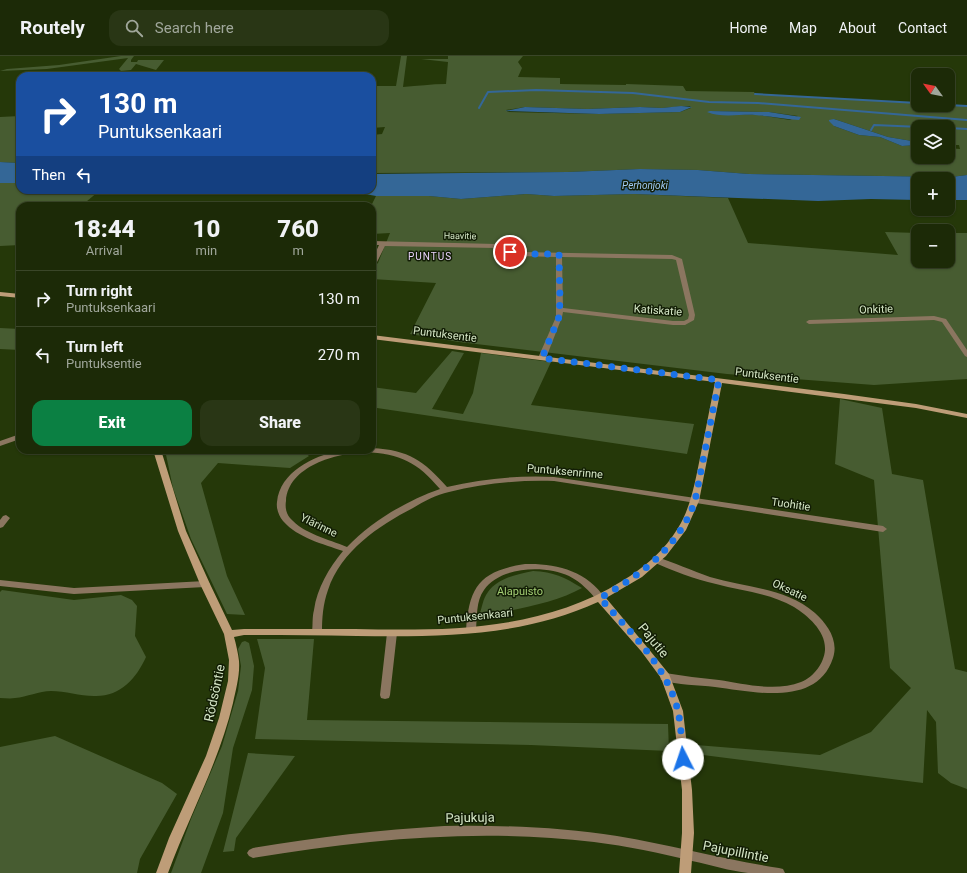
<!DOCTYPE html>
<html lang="en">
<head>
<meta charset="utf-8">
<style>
  :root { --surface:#1c2a07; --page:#293615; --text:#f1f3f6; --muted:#a0a79b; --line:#3a4628; --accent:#0b8043 }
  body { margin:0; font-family:Roboto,sans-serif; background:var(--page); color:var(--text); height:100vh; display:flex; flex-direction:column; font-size:15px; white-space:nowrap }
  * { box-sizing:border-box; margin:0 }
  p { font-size:13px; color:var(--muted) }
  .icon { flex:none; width:22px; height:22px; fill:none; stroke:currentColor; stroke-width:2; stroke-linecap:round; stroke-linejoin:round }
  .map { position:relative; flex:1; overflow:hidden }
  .drawer { position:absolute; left:16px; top:146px; width:360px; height:252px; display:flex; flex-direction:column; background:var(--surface); border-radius:12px; box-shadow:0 1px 3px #0004,0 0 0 1px var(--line) }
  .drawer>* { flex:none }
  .hud { position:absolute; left:16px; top:16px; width:360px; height:122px; border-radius:12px; box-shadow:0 1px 3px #0004,0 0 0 1px var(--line); background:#1a4fa0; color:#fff; overflow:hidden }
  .needle { width:26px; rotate:303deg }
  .tools { position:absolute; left:911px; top:12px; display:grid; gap:8px }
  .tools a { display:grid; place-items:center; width:44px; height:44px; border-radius:8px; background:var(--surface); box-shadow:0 1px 3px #0004,0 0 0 1px var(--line); font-size:20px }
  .pin { position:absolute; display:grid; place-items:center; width:34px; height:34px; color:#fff; margin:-17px; border:2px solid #fff; border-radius:50%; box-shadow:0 1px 4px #0007 }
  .me { position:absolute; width:44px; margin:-22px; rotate:356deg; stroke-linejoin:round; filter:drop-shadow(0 0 3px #0008) }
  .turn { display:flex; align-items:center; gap:14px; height:84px; padding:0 16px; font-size:18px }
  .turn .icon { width:52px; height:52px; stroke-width:2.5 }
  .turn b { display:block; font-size:28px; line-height:34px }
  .then { display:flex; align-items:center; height:38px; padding:0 16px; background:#0003; gap:8px; font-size:15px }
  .eta { display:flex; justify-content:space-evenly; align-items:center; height:68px; text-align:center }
  .eta b { font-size:24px; font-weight:800; line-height:28px }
  .action { display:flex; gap:8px; margin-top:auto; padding:8px 16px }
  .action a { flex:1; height:46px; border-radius:12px; background:var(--accent); color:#fff; font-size:16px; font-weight:800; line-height:46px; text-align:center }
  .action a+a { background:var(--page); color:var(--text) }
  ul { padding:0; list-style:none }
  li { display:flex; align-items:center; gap:12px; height:56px; padding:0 16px; border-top:1px solid var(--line) }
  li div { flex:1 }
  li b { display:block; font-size:15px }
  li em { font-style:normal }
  header { display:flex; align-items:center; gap:24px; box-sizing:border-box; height:56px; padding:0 20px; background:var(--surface); border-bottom:1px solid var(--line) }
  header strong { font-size:19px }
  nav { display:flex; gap:22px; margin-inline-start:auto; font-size:14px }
  .search { width:280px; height:36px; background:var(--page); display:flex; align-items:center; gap:10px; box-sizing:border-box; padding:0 14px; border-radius:12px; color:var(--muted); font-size:15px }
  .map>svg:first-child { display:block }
</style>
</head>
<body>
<header>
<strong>Routely</strong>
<div class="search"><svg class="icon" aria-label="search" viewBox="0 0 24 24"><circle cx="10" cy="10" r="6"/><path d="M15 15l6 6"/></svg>Search here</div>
<nav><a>Home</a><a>Map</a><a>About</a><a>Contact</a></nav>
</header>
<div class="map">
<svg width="967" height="817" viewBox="0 0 967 817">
  <rect width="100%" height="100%" fill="#253809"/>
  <path fill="#475c31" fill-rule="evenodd" d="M121,0H134L131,4V6H137L140,0L138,4H164L156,14L136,8L131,14L121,15L119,13L128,2L47,13L0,15L7,13L59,9Z
    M401,0H407L403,31C418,30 431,28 446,28L448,6L421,3H448V0H523L518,6L522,12L518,21L560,22V28L626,29V28L683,30L686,35L754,36L755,38L918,47V49L967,50V119L951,121L749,118L698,114L640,113L568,116L372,117V79L382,78L385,71L372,72V30H396ZM686,50H690L691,52L680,56L599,58L508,56L506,54L525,51L587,53L640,51L662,52ZM713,55L769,56L798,60L790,64L759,59L709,57ZM834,63L888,81L918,86V71H948V89H959L960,93L948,92V101H918V89L902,90L880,81L859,79L834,70Z
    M20,60V107L0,106V61Z
    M0,127H20V134H95L98,136L81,150H20V189L0,190Z
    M526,138L554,140L634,138L728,142L748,187L898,199L885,176L918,177V205H948V177H967V323L874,329L727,318L459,286L410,278L436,227L372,223V212L378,207L390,177L372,178V150H371L376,140H429L461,143Z
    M0,272L20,273V294L0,293Z
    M452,295L464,297L432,353L463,358L473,337L481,297L551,306L531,349L694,368L687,398L377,352H372V331L416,337Z
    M840,343L882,352L892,418L923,424L955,613L967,616V733L951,727L938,717L936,666L927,654L923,727L695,698L696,689L820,699L871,676L911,632L890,612L874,424L835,408Z
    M165,394H302L309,400L290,412L218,407L201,427L227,520L245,559L227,558L191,483L173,432Z
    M533,515C554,516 564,521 582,532C556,547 510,555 479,560C482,552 483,542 488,536C498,522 518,518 533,515Z
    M2,534L74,544L121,539L132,544L137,550L135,580L146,601C136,623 120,641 94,640C80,640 65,635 51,635C39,635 27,641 15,642C10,643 5,642 0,642V536Z
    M257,583H314L307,664L668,668L669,695L531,689L255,683L265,612Z
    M245,585L249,587L254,610L252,634L233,692L223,757L201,817H171L191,763L222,690L238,635L241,610L238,593L242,586Z
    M55,680L162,727L177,738L140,803L137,817H0V691Z
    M248,697L295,700L236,782L234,795L223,796Z"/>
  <path fill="#346797" d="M681,50L692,51L680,56L599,58L505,55L525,51L587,53L640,51L662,52Z
    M710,55L769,56L801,61L799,64C784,63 769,60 755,59C740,58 721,62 707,56Z
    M834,63L888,81L918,86V89L902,90L880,81L859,79L834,70L829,65V64Z
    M0,106L20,107V127H0Z
    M640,113L698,114L749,118L951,121L967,119V144H948V123H918V144L871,143L818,145L634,138L554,140L526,138L461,143L429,140H376L354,136L255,138L235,134H372V118L568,116Z"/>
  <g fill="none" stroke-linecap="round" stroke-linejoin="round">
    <path stroke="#346797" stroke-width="2" d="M755,38L918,47
      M948,49L967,50
      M479,52L488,36L536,34L633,37L709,46L758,47L967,64
      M948,72L967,73
      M871,74L874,69L921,71"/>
    <path fill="#8b7660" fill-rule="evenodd" d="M372,185L496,188L521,196L672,199L682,203L695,259L694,264L685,269H673L563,256L562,261L546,302L542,304L538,302L556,261V201L520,200L495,192L385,190L375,210L372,212V204L379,189H372ZM562,201L672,203L676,204L689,259L688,263L684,265H673L563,252Z
      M934,260L946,263L967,294V301L965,300L942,266L934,264L809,268L806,266L809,264Z
      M20,378V383L0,390V385Z
      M372,392C409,394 424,405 447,431C482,423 518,419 554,421L883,470L887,473L883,476L554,425C519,424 483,427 449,436C436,439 424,445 413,452C378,470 341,495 328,534C323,548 322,562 322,576L320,578H314L312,576C313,569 312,561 314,554C317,532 329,512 343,495C323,488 298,482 283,465C279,460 276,453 277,446C280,416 313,400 339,395C349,392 361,394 372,394ZM365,396C401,398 417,406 440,433C406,445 372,465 347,491C328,483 304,478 290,462C286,457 285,451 286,445C288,410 337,397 365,396Z
      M6,459L10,462L3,471L0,472V464L3,460Z
      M656,501C674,506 692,515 710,521C746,532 785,531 815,557C827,568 839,584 833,602C817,651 754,636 715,631C698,629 678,629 661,624L660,621L661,618L665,617C683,620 701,622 719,624C744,628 776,636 801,626C814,621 824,607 825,594C826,575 808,560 794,551C770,537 742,535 716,528C694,523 673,515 653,506L652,504L653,502Z
      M525,508C556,507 587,515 605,542L603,544H597C589,535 581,526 569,520C546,509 500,510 484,534C476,545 477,561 476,575L474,577H468L466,575C469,530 480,515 525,508Z
      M0,524L74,532L205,525L208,526L210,528L208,530L205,531L74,538L0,530Z
      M392,574L395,575L397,577L390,639L389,642L385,643L381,642L380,639L387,577L389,575Z
      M444,770C502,769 560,771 617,780C672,789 725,804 779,812L783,813L785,817C773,817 760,817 748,817C730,815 711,809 692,805C660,797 627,790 594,786C480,772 366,783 253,802L249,800L247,797L249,794L253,792C316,781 380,774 444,770Z"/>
    <path fill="#be9d78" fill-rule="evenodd" d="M0,236L20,238V242L0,240Z
      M372,279L844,338L916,348L967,358V362L916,352L722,327L699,445L686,474L666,500L642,521L606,542L647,591L669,618L683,655L692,734L694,777L691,817H679L682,777V734L673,655L661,622L641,595L598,546C522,581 439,581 357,580C319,579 282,579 244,579L234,581C236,588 238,597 239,605C240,619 236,633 233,647C219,706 189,760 168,817H156L169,782L206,700L219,662L228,625L229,604L224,578L200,528L178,475L153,394H161L186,475L210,528L232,574L244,573C281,573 318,573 355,573C447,575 542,575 622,525C644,512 665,494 678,472C691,451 695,426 700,402C705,377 710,351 715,326L372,283Z"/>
  </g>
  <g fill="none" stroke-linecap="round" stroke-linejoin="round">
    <path stroke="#1a73e8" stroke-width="7" stroke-dasharray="0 12.6" d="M510,196L520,198H559L560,244L559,261L542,302L719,324L695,445C679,491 641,519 600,542C630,576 667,610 678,655C681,670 682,687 683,703"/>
  </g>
  <g text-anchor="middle" stroke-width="3" stroke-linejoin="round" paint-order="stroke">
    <g font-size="9" fill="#d5e6c6" stroke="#121d05">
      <text transform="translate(460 180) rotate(1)" y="3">Haavitie</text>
    </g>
    <g font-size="10" font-style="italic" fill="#9fc9f4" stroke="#121d05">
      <text x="645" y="133">Perhonjoki</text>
    </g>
    <g font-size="10" letter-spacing="1" fill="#ead4fd" stroke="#121d05">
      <text x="430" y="204">PUNTUS</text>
    </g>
    <g font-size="11" fill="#d5e6c6" stroke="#121d05">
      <text transform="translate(876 253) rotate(-2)" y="4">Onkitie</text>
      <text transform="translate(658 254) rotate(4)" y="4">Katiskatie</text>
      <text transform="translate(445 278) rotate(7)" y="4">Puntuksentie</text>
      <text transform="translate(767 319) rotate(7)" y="4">Puntuksentie</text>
      <text transform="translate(565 415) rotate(5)" y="4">Puntuksenrinne</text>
      <text transform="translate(791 448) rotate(8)" y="4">Tuohitie</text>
      <text transform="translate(319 469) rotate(26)" y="4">Ylärinne</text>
      <text transform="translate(790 534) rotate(25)" y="4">Oksatie</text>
      <text transform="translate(475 560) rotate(-6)" y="4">Puntuksenkaari</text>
    </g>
    <g font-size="11" fill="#a4ce75" stroke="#121d05">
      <text x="520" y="539">Alapuisto</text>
    </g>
    <g font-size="13" fill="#d5e6c6" stroke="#121d05">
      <text transform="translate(654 584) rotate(51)" y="5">Pajutie</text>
      <text transform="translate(214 637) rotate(-78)" y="5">Rödsöntie</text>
      <text transform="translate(470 761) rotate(-1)" y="5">Pajukuja</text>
      <text transform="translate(736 795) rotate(11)" y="5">Pajupillintie</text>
    </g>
  </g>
</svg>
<div class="tools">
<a><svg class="needle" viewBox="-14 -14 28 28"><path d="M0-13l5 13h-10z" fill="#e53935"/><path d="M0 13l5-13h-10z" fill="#a0a79b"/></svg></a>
<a><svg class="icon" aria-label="layers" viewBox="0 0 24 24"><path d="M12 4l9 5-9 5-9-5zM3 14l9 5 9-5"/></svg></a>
<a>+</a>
<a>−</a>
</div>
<div class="pin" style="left:510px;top:196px;background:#d93025"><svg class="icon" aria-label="arrive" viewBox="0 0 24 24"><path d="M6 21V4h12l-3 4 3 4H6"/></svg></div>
<svg class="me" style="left:683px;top:703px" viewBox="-20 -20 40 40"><circle r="19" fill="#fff"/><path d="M0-13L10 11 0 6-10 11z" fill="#1a73e8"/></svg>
<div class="hud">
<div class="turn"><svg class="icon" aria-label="right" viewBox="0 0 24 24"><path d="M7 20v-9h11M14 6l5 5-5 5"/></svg><div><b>130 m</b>Puntuksenkaari</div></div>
<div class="then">Then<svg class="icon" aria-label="left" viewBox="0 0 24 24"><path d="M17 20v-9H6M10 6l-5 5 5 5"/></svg></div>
</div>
<section class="drawer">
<div class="eta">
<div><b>18:44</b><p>Arrival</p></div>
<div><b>10</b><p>min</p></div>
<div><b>760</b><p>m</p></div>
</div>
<ul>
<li><svg class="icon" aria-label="right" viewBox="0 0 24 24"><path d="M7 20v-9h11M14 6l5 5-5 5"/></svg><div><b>Turn right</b><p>Puntuksenkaari</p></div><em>130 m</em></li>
<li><svg class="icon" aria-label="left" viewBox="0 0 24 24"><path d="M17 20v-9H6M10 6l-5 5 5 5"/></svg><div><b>Turn left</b><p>Puntuksentie</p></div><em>270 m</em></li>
</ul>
<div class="action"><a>Exit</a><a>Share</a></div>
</section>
</div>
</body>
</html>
